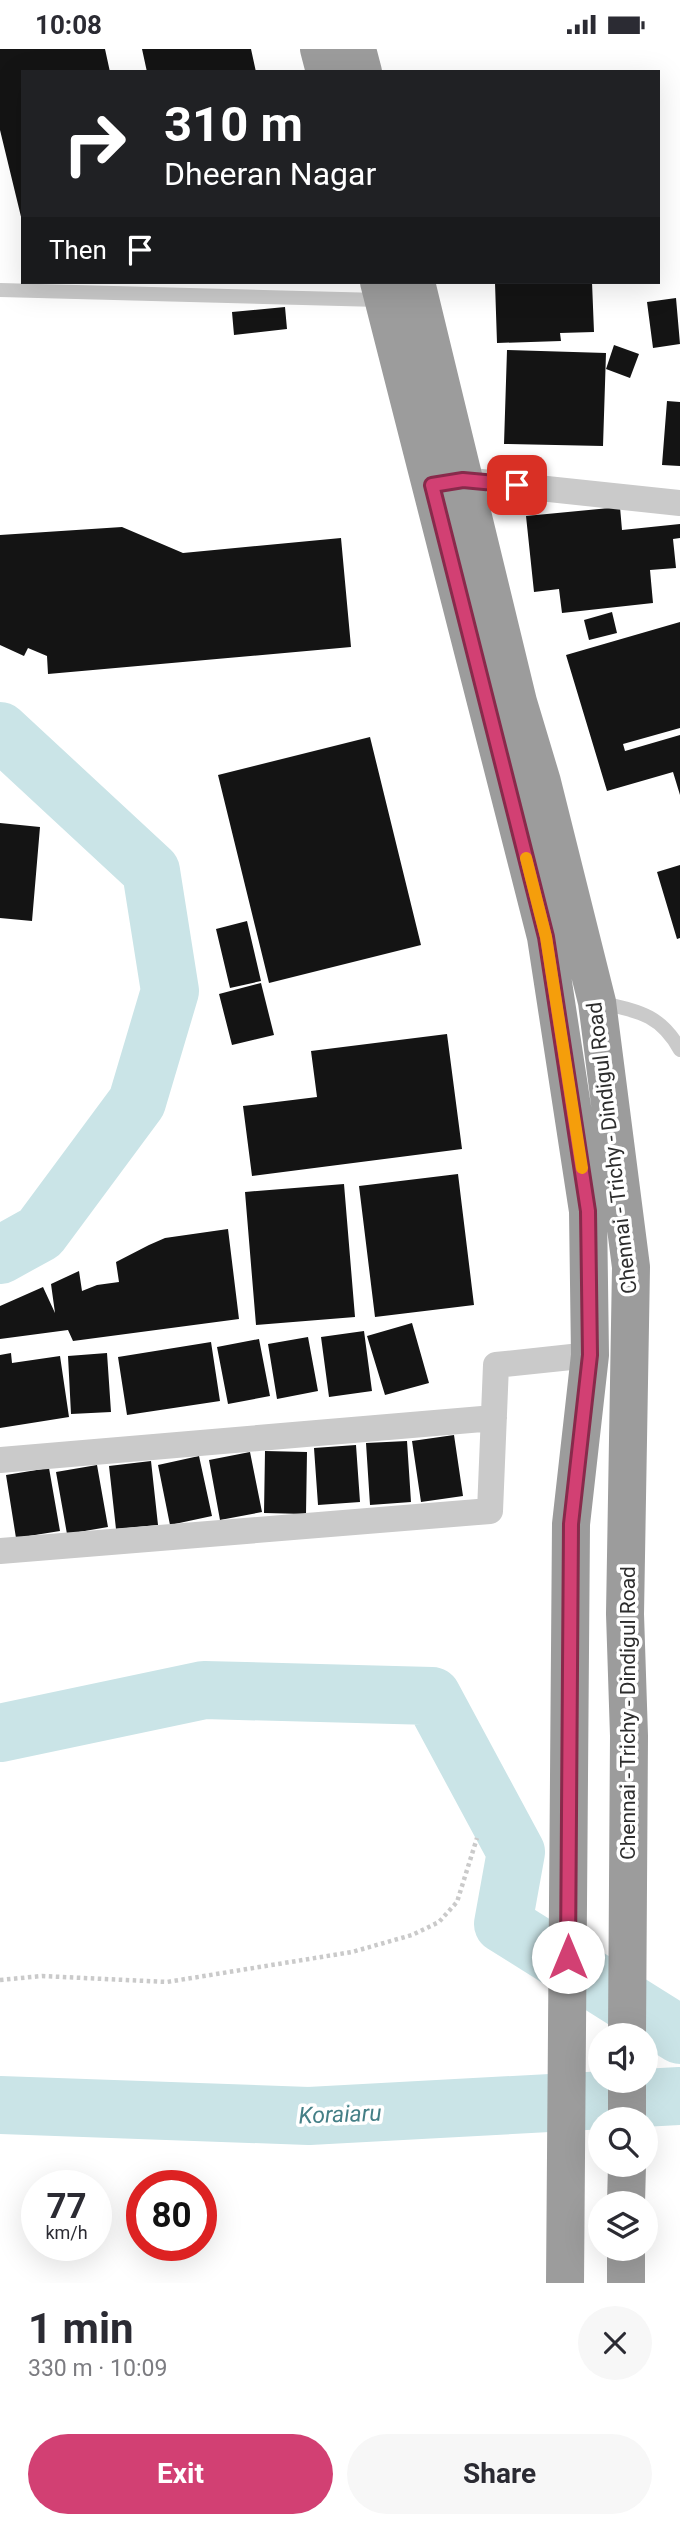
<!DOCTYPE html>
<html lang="en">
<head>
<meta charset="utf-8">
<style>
  :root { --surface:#fff; --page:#f7f7f7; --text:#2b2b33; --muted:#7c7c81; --accent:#d24073 }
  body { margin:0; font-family:Roboto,sans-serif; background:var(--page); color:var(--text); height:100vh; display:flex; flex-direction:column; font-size:26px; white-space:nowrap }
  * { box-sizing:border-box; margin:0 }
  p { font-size:23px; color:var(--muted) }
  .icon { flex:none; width:38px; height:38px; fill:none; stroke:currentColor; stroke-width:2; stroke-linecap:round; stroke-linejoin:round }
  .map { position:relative; height:2234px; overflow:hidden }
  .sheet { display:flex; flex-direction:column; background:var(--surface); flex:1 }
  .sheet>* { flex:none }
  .banner { position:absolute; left:21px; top:21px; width:639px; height:214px; border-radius:0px; box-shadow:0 7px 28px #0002; background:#202124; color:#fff; overflow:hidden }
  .fabs { position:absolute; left:588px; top:1974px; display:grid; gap:14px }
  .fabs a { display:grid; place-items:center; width:70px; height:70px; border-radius:50%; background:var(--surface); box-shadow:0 7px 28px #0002; font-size:35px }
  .speed { position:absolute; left:21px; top:2121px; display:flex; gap:14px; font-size:35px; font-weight:700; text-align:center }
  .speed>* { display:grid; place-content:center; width:91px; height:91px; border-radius:50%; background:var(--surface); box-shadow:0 7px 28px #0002; line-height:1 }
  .speed small { font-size:18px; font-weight:400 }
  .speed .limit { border:10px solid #d22; background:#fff; color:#111 }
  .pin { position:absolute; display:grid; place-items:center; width:60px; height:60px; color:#fff; margin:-30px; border-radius:14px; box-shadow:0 4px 10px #0006 }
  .me { position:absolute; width:77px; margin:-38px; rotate:0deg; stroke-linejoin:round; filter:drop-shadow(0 0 5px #0008) }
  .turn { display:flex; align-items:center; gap:24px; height:147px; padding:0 28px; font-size:32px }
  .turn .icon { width:91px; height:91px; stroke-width:2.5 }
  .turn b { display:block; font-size:49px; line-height:60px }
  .then { display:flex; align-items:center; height:66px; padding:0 28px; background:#0003; gap:14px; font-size:26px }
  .round { display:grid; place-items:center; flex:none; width:74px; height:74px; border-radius:37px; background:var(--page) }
  .summary { display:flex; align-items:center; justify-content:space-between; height:119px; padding:0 28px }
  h1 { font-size:42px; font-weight:700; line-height:52px }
  .action { display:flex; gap:14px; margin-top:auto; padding:14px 28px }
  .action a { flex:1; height:80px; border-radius:42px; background:var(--accent); color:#fff; font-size:28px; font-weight:700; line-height:80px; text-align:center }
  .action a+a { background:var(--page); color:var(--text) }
  .status { display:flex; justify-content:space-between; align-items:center; height:49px; padding:0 35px; background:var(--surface); direction:ltr }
  .status svg { height:19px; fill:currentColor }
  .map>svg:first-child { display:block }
</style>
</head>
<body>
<div class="status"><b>10:08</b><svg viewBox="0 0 49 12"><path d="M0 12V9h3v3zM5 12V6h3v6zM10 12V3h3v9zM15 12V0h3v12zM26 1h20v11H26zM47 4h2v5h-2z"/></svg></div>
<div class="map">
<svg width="680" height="2234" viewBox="0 0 680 2234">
  <rect width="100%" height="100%" fill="#fff"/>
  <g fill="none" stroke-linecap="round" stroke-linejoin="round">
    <path stroke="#cae4e7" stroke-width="58" d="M0,682L151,822L170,942L137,1053L40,1184L0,1206
      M0,1684L204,1641L432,1647L516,1803L503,1875L680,1986
      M0,2056L309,2067L680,2047"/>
  </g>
  <path fill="#141414" d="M0,0H105L110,23H23V176L0,81Z
    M142,0H251L256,23H147Z
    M592,233L594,283L560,284L561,292L497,294L495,234Z
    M676,249L680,295L653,299L647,253Z
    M285,258L287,280L234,286L232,263Z
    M614,296L639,305L630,329L606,320Z
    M507,301L606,304L603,397L504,395Z
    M667,352L680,353V417L662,416Z
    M620,458L622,481L680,475V489L673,490L676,519L650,521L653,554L562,564L559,540L534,543L526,467Z
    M122,478L183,504L341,489L351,598L48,625L47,607L28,599L24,607L0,596V486Z
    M612,563L617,584L589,591L584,571Z
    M680,573V679L623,695L625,702L680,686V746L673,723L607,742L566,606Z
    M370,688L421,896L269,934L218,726Z
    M0,774L40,778L32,872L0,869Z
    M680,816V889L677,890L657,823Z
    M247,872L261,932L230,939L216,880Z
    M261,934L274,986L232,996L219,945Z
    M447,985L462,1100L252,1127L243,1057L317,1048L311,1002Z
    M458,1125L474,1256L375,1268L359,1137Z
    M344,1135L355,1268L256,1276L245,1143Z
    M228,1180L239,1270L73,1292L68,1281L0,1290V1257L43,1238L55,1264L51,1235L79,1222L82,1242L97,1236L119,1233L116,1213L149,1196L165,1189Z
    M412,1274L429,1334L385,1346L367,1287Z
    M364,1282L372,1342L329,1348L321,1288Z
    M308,1288L318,1342L277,1350L268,1295Z
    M259,1290L270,1347L228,1355L217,1298Z
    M211,1293L220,1352L127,1366L118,1308Z
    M11,1304L12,1314L60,1307L69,1368L0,1379V1306Z
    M107,1304L111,1363L71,1365L68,1307Z
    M454,1386L463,1447L421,1453L412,1392Z
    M407,1392L411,1453L370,1456L366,1394Z
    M356,1396L360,1453L318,1456L314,1399Z
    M265,1402L307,1403L306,1465L264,1464Z
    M250,1403L262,1463L220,1471L209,1411Z
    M199,1407L212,1467L170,1476L158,1416Z
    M151,1412L158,1476L116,1480L109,1417Z
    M97,1416L108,1478L67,1485L56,1423Z
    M49,1419L60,1482L16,1489L6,1426Z"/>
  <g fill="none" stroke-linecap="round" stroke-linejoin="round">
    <path stroke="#cacaca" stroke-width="4.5" stroke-dasharray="3.5 3.5" stroke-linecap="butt" d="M0,1931L42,1927L167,1933L352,1903L412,1886L439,1873L457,1853L477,1789"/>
    <path stroke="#cacaca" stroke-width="14" d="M0,241L380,251
      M598,953C636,962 660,964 680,1001"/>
    <path stroke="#cacaca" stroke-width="26" d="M451,433L463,431L680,454
      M0,1411L494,1369
      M0,1502L490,1462L496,1316L590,1306"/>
    <path stroke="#9c9c9c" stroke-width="38" d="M319,0L325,23
      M357,0L363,23
      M379,233L546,888L588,1162L590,1306L571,1475L565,2234
      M416,233L518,653L542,733L597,953L631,1218L625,1565L629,1687L627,1986
      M627,2070V2032
      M626,2154L627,2116
      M626,2200V2234"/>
  </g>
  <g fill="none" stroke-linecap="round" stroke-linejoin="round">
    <g stroke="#882a4b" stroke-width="18">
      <path id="route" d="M517,436L463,431L432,436L546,888L588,1162L590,1306L571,1475L568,1908"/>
    </g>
    <use href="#route" stroke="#d24073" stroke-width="12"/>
    <path stroke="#f59e0b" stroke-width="12" d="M526,809L546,888L582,1119"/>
  </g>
  <g text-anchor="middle" stroke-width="7" stroke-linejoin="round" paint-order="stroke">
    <g font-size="21" fill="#2d2d2d" stroke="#fff">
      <text transform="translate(612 1099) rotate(-97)" y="7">Chennai - Trichy - Dindigul Road</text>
      <text transform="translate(628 1664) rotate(-90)" y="7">Chennai - Trichy - Dindigul Road</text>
    </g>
    <g font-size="23" font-style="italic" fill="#447f86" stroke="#fff">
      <text transform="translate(340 2065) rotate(-2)" y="8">Koraiaru</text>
    </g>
  </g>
</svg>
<div class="fabs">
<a><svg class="icon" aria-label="sound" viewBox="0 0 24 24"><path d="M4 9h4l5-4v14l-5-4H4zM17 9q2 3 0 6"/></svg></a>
<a><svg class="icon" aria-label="search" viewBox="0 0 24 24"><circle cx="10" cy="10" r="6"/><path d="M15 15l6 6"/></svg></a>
<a><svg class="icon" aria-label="layers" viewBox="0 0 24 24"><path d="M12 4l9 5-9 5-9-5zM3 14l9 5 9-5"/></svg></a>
</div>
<div class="speed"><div>77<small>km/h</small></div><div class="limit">80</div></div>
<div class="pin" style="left:517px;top:436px;background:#d93025"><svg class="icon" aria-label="arrive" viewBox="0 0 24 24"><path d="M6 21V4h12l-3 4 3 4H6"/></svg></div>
<svg class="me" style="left:568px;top:1908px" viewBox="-20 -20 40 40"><circle r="19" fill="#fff"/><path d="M0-13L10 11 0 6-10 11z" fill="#d24073"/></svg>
<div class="banner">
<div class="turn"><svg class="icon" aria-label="right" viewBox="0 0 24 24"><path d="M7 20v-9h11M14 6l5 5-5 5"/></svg><div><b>310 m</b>Dheeran Nagar</div></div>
<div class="then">Then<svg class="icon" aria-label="arrive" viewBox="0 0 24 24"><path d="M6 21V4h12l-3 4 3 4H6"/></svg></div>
</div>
</div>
<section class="sheet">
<div class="summary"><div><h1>1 min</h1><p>330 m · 10:09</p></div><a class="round"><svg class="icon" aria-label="close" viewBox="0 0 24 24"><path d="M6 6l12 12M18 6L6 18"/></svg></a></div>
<div class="action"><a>Exit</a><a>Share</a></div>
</section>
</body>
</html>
